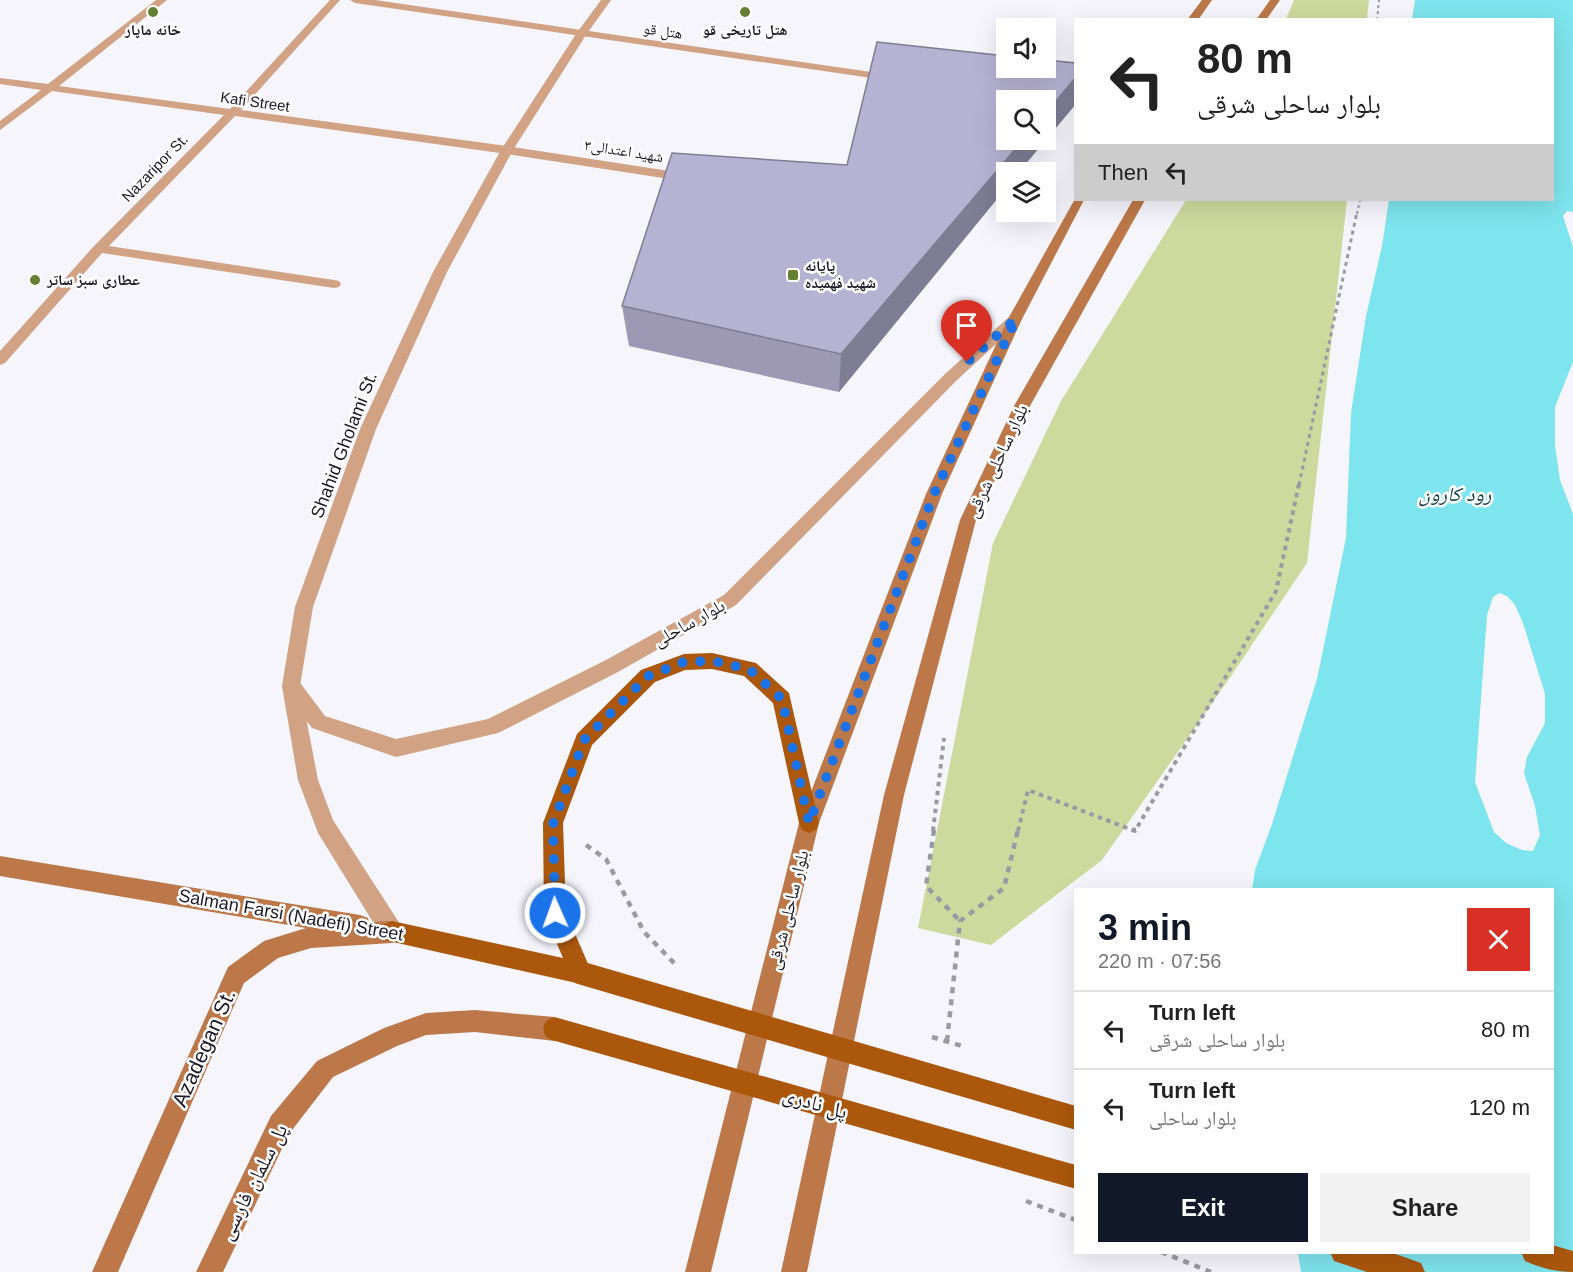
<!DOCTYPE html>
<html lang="en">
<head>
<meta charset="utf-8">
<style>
  :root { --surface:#fff; --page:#f2f2f2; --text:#222; --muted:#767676; --line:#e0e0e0; --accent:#111827 }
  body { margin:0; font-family:Helvetica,"Noto Naskh Arabic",sans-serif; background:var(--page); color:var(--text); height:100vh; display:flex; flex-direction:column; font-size:22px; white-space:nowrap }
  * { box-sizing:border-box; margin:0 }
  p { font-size:20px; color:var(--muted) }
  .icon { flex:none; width:33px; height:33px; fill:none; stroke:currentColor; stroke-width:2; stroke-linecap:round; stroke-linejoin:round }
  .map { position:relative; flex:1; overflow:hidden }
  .drawer { position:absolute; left:1074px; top:888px; width:480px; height:366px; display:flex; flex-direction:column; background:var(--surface); border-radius:0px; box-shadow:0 6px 24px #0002 }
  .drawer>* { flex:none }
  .top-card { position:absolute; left:1074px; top:18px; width:480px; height:183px; border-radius:0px; box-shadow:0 6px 24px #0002; background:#fff; color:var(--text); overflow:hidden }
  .tools { position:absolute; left:996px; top:18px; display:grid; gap:12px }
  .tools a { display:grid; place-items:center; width:60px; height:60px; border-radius:0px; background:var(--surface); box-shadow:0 6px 24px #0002; font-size:30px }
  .pin { position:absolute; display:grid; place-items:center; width:51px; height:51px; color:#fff; margin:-62px -26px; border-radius:50% 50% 50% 0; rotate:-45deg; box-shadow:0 0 6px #0007 }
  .pin .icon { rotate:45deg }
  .me { position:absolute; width:66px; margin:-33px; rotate:358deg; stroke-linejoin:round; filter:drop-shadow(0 0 4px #0008) }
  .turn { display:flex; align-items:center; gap:21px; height:126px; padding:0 24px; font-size:27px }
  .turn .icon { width:78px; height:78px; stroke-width:2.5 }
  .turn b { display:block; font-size:42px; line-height:51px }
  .then { display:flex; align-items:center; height:57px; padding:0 24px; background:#0003; gap:12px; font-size:22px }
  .round { display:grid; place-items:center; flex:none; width:63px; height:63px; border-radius:0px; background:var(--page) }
  .headline { display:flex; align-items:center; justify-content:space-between; height:102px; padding:0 24px }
  h1 { font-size:36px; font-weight:800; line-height:45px; color:var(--accent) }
  .cta { display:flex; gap:12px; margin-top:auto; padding:12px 24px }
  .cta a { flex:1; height:69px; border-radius:0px; background:var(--accent); color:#fff; font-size:24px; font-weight:800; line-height:69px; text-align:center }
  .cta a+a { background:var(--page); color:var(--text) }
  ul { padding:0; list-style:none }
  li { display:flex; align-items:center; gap:18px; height:78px; padding:0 24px; border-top:2px solid var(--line) }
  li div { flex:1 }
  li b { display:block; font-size:22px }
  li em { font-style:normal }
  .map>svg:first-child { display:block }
</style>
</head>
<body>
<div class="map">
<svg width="1573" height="1272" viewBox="0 0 1573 1272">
  <rect width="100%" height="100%" fill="#f6f5fc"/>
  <path fill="#ceda9d" d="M1294,0H1369L1367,19H1286Z
    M1186,200H1347L1307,563L1229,679L1102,860L991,945L918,928L993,543L1061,401Z"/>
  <path fill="#7ee4ed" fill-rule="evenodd" d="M1415,0H1573V212L1567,211L1563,216L1573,247V362L1555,407V446L1560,480L1573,514V1272H1301L1298,1253L1552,1252V890H1252L1255,870L1272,824L1317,679L1346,538L1351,413L1366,316L1382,246L1389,200H1552V20L1412,19ZM1499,593L1507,596L1515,605L1523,623L1545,694V723L1527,757L1524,773L1535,806L1540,835L1533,851L1522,850L1506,843L1494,832L1475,782L1487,615L1493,597Z"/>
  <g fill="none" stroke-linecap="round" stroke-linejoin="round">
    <path stroke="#9b9aa3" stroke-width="2" stroke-dasharray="3 3" stroke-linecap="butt" d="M1377,20L1379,0
      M1357,214L1360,200"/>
    <path stroke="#9b9aa3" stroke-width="3" stroke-dasharray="4 4" stroke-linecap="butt" d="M1299,485L1357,212"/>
    <path stroke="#9b9aa3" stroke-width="4" stroke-dasharray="4.5 4.5" stroke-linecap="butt" d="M933,831L944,738
      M1018,831L1028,790L1135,831L1276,591L1299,484"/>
    <path stroke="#9b9aa3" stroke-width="4.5" stroke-dasharray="6 6" stroke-linecap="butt" d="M934,830L926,886L960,921
      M1132,830H1136
      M586,845L606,859L644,932L675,964
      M932,1037L965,1047
      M947,1041L960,921L1004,888L1018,830
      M1026,1201L1076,1220
      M1161,1252L1211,1272"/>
    <path fill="#d1a284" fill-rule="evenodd" d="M156,0H167L59,86L230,109L330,0H340L241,110L507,146L689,174L695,178L689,182L507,154L235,116L109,246L334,280L339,281L341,284L339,287L334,288L102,253L5,363L0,365V351L94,246L224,115L52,91L0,130V121L41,90L0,84V78L48,84Z
      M350,0H375L892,75L897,78L892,81L355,3Z
      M1015,314L1022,319L1020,322L956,381L736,605L618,672L498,733L396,757L312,728L284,692L282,686L284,680L291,678L298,680L325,716L396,739L488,719L606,660L724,595L946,373L1010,316Z"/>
    <path fill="#d1a284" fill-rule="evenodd" d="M601,0H611L586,35L513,150L447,272L376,429L313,607L300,686L318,780L333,820L400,924L403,932L400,940L392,943L384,940L318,833L298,780L282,686L295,607L360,429L433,272L501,150L576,34Z"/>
    <path fill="#bc7849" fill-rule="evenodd" d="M1202,0H1212L1198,20H1187Z
      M1270,0H1280L1266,20H1256Z
      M1076,197V200H1084L1022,319L942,494L819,823L711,1272H685L799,823L926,494L1008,319Z
      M1133,200H1145L1030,406L976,520L904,795L807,1272H781L884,795L960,520L1014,406Z
      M0,856L360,915L368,918L369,922L392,921L400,924L403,932L400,940L392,943L311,948L278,958L244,983L118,1272H92L228,967L264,941L306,928L0,876Z
      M475,1010L555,1017L563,1021L567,1029L563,1037L555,1041L475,1032L426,1035L397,1046L333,1077L289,1134L223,1272H196L271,1116L317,1061L384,1028L426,1013Z"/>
    <path fill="#ab580c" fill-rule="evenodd" d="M712,653L756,663L789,693L819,823L816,830L809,833L802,830L799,823L773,703L744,676L712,669L685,670L655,682L592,745L563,823L566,913L592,973L589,981L581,984L384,940L381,932L384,924L392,921L563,958L544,913L543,823L577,734L641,670L684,654Z
      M1552,1245L1573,1251V1272C1556,1272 1541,1268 1525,1261L1521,1252H1552Z
      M1330,1252H1390L1421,1263L1425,1272H1367L1334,1261Z"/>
    <path stroke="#ab580c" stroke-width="23" d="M581,973L1076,1118
      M555,1029L1076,1177"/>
  </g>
  <path fill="#9d99b5" d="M1006,172V188L839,392L629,346L622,306Z"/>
  <path fill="#7f7d93" d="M1076,77V104L1019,172H1006V188L839,392L841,354L1023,140H1046V113Z"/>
  <path fill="#b6b2d2" stroke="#7f7d93" stroke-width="1.5" d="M877,42L1006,56V68H1046V60L1076,63V77L1046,113V100H1006V140H1023L841,354L622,306L672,153L847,165Z"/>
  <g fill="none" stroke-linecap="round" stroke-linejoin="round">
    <path stroke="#1a73e8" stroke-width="10" stroke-dasharray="0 18" d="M555,913L553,824L584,740L648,676L684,662L712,661L749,669L782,699L809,823L934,494L1016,319L967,362"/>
  </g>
  <g fill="#677f32" stroke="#fff" stroke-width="2">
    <circle cx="153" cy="12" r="6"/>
    <circle cx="745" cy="12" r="6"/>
    <rect x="787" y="269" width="12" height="12" rx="3"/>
    <circle cx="35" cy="280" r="6"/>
  </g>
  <g text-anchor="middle" stroke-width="5" stroke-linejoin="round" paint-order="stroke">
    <g font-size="15" font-weight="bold" fill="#1b1a26" stroke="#fff">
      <text x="153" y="35">خانه ماپار</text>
      <text x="745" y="35">هتل تاریخی قو</text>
      <text x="805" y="271" text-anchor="start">پایانه<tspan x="805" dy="17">شهید فهمیده</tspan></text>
      <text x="47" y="285" text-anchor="start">عطاری سبز ساتر</text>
    </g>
    <g font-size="15" fill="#1b1a26" stroke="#fff">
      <text transform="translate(663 31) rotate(8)" y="5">هتل قو</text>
      <text transform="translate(255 102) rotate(8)" y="5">Kafi Street</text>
      <text transform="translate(624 151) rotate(9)" y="5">شهید اعتدالی۳</text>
      <text transform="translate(155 168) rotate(-46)" y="5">Nazaripor St.</text>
    </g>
    <g font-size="18" fill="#1b1a26" stroke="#fff">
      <text transform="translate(344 445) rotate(-69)" y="6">Shahid Gholami St.</text>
      <text transform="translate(997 461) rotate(-65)" y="6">بلوار ساحلی شرقی</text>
      <text transform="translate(689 623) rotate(-29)" y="6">بلوار ساحلی</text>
      <text transform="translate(788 910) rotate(-76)" y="6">بلوار ساحلی شرقی</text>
      <text transform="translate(291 915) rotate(10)" y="6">Salman Farsi (Nadefi) Street</text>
    </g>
    <g font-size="20" font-style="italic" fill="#104044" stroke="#fff">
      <text x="1455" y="501">رود کارون</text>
    </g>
    <g font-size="21" fill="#1b1a26" stroke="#fff">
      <text transform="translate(204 1048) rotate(-66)" y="7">Azadegan St.</text>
      <text transform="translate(815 1103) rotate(16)" y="7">پل نادری</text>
      <text transform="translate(253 1182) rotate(-63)" y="7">پل سلمان فارسی</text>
    </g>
  </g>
</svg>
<div class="tools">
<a><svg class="icon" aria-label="sound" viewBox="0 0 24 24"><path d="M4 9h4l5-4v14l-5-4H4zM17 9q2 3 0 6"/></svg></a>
<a><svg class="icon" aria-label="search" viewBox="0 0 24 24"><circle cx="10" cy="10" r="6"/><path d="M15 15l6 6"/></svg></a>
<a><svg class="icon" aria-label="layers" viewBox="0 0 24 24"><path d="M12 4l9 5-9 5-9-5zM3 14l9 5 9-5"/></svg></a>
</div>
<div class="pin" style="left:967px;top:362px;background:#d93025"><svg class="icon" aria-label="arrive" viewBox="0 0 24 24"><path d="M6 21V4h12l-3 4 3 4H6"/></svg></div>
<svg class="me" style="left:555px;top:913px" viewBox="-20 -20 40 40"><circle r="17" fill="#1a73e8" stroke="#fff" stroke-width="3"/><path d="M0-11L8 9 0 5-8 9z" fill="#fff"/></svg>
<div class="top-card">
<div class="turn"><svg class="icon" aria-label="left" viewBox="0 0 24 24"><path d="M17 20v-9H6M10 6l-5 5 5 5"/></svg><div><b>80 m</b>بلوار ساحلی شرقی</div></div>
<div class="then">Then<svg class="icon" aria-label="left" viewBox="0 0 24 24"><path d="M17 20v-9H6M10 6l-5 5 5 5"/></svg></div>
</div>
<section class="drawer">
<div class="headline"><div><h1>3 min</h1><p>220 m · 07:56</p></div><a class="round" style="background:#d93025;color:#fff"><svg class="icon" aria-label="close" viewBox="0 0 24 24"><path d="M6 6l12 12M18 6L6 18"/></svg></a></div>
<ul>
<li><svg class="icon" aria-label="left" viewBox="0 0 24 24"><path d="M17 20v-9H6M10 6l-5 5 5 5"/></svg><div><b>Turn left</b><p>بلوار ساحلی شرقی</p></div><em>80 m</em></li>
<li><svg class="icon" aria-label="left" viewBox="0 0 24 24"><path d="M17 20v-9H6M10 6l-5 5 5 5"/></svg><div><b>Turn left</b><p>بلوار ساحلی</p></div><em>120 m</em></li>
</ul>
<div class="cta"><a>Exit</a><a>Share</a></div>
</section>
</div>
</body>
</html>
